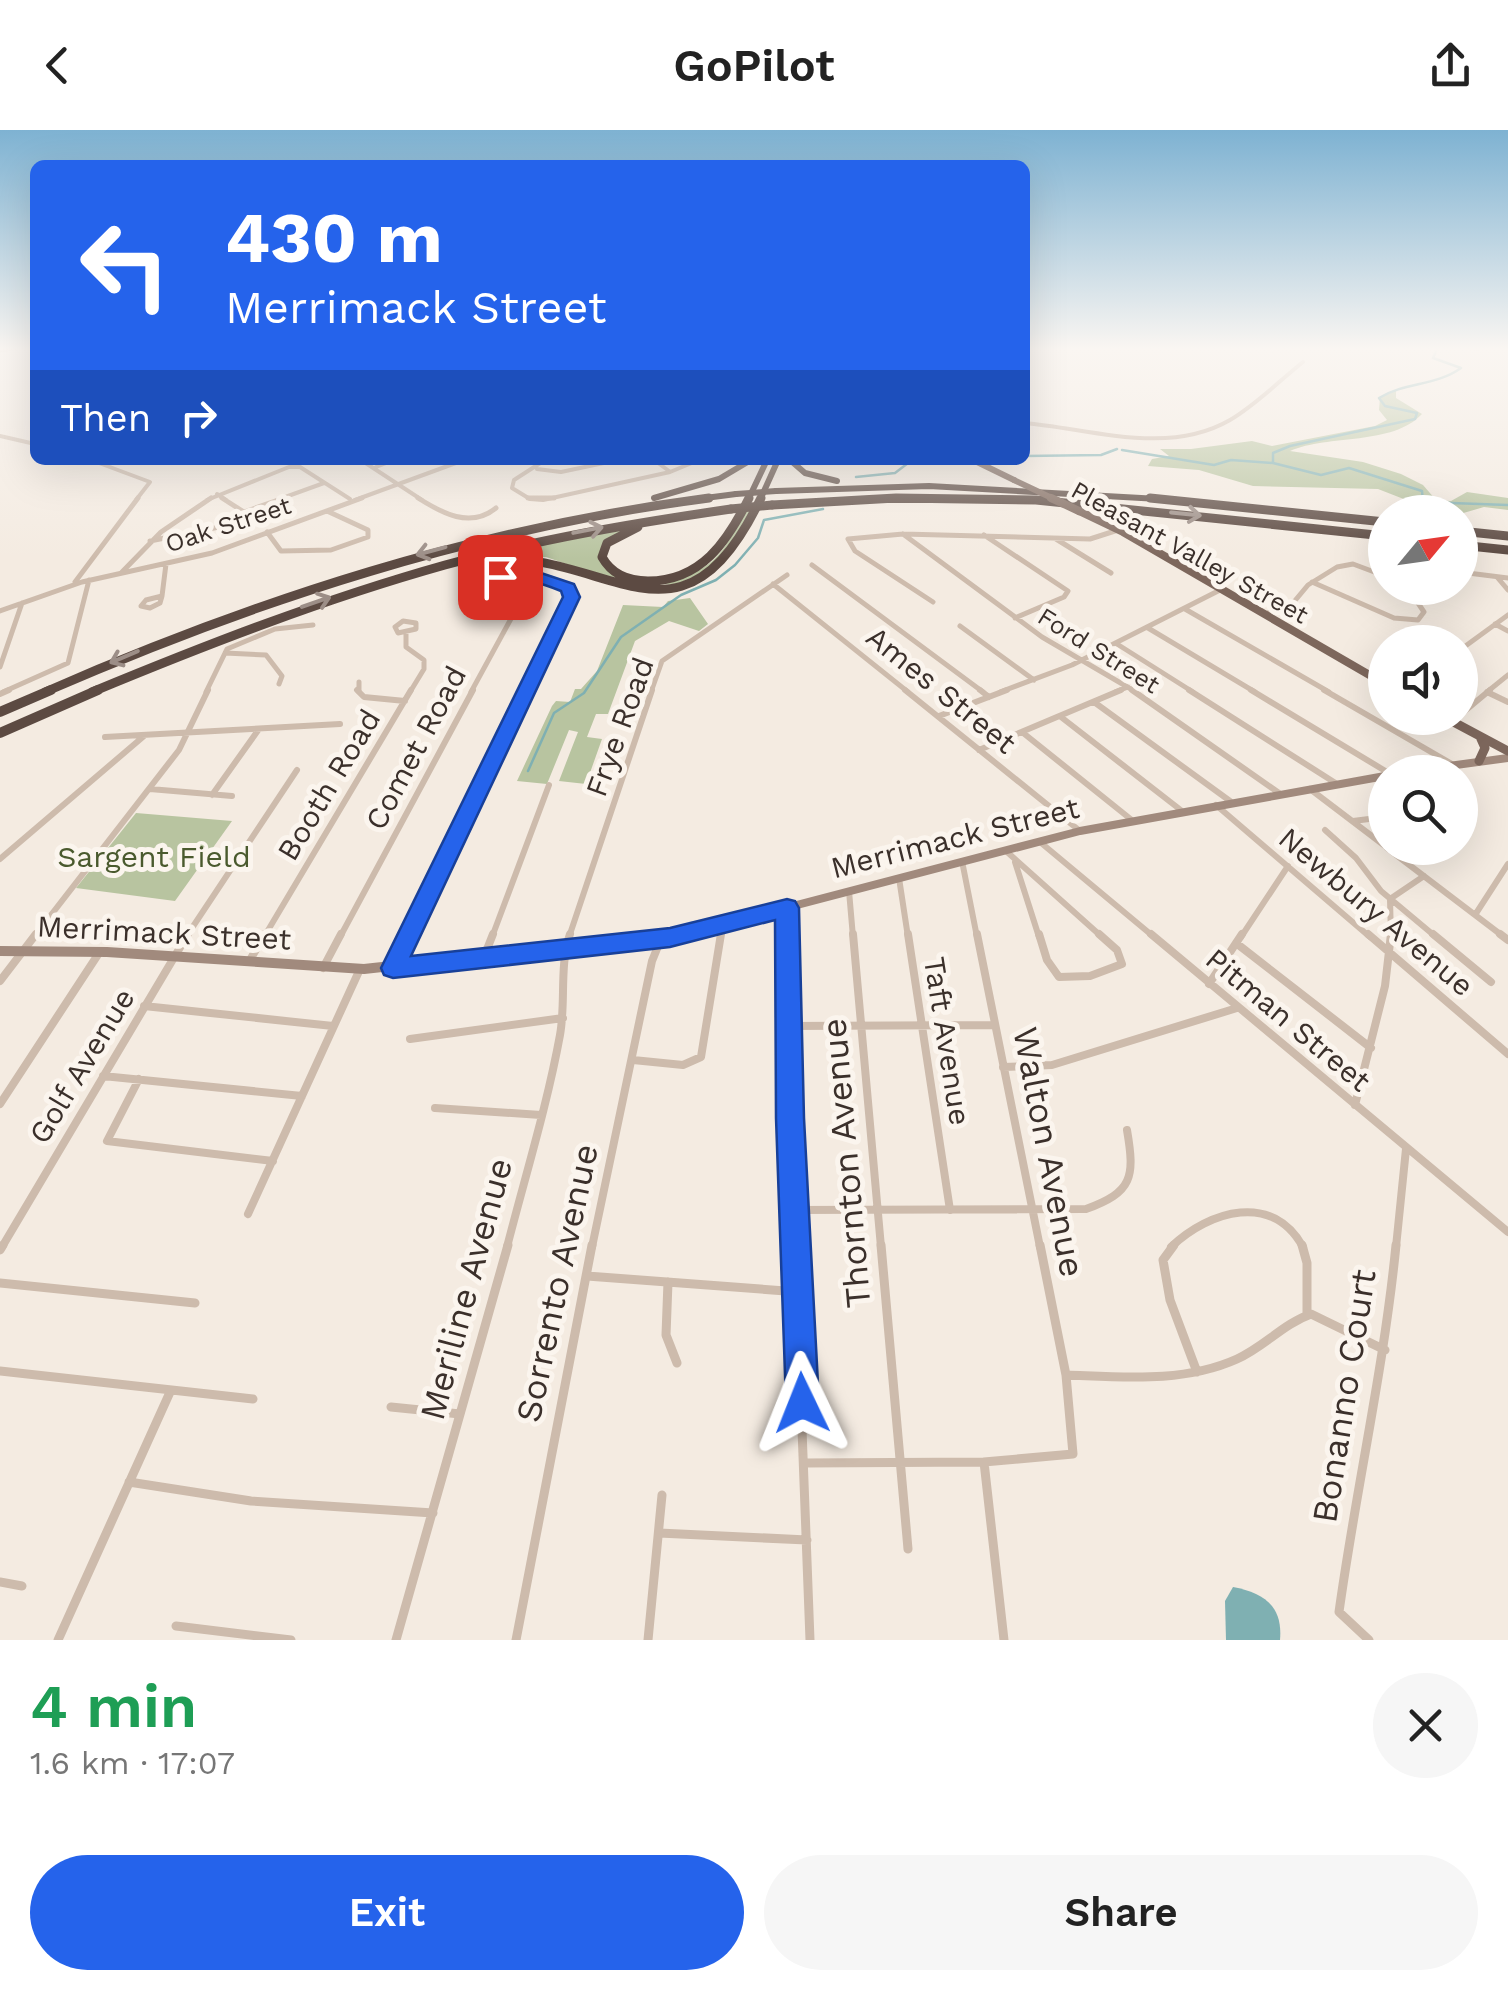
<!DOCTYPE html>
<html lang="en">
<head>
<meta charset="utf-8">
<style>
  :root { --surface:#fff; --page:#f6f6f6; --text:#222; --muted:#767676; --accent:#2563eb }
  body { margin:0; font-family:"Work Sans",sans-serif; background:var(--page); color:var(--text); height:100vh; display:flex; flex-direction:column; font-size:38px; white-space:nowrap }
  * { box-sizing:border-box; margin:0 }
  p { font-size:32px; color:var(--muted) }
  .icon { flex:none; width:55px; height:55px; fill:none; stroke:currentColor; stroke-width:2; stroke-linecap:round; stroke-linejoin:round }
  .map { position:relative; height:1510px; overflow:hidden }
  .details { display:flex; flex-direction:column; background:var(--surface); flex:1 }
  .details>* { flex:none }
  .top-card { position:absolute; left:30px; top:30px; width:1000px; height:305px; border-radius:15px; box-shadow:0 10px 40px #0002; background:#2563eb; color:#fff; overflow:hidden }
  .needle { width:65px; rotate:61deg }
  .fabs { position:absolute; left:1368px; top:365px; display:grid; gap:20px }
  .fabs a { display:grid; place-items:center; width:110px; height:110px; border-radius:50%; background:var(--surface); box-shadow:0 10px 40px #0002; font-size:50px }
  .pin { position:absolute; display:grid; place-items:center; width:85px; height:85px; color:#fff; margin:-42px; border-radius:20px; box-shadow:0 5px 15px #0006 }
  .me { position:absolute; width:110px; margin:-55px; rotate:358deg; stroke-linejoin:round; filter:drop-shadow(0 0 8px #0008) }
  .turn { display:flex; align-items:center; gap:35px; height:210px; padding:0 30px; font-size:45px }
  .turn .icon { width:130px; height:130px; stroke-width:2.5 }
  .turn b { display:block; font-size:70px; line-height:85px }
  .then { display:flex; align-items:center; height:95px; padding:0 30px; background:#0003; gap:20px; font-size:38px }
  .round { display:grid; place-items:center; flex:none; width:105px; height:105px; border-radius:52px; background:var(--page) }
  .summary { display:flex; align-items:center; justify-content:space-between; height:170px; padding:0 30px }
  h1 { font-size:60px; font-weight:600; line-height:75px; color:#1e9e55 }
  .button { display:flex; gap:20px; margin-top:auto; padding:20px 30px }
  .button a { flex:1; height:115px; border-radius:60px; background:var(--accent); color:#fff; font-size:40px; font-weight:600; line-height:115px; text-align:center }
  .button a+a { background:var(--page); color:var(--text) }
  header { display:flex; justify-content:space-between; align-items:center; height:130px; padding:0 30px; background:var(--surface); font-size:45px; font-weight:600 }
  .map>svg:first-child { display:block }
</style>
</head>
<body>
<header><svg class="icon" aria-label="back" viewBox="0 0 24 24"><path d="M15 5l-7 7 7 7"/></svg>GoPilot<svg class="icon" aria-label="share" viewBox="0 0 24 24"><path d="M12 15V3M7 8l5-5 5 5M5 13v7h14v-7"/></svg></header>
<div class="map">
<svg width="1508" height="1510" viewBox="0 0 1508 1510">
  <rect width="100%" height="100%" fill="#f4ebe1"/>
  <path fill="#b8c4a0" d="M1396,261V268L1422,284C1392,316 1329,304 1290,321L1363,332L1401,344L1423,355L1436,370L1451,371L1467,362L1508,368V380L1484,377L1460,384L1437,382L1378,359L1253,356L1199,340L1148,336L1152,329L1169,326L1160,319H1191L1252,311L1272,316L1375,296L1387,290L1379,280L1380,267Z
    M753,380L716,436L675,455L616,451L546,427H482L628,398L601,420L618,446C691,449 711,452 745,381Z
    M690,468L708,494L699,501L669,491L635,511L608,584H596L587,607L602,609L586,654L559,651L578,602L569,600L547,654L517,651L552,576L556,571L570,572L575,559H581L597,541L623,475L663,477L668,471Z
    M136,683L232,691L175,771L76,758Z"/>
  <path fill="#7fb0b2" d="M1233,1457C1264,1463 1283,1476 1280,1510H1226L1225,1471Z"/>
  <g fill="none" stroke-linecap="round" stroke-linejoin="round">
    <path stroke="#7fb0b2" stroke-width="2.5" d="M1438,217L1433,228L1461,238C1436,256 1405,252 1379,268L1385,276L1417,283L1415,289L1290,316L1273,323V333L1321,345L1349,338L1422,361L1423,372L1508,375
      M1122,320L1214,335L1231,330L1273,333
      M1025,326L1101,325L1117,319
      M913,330L965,332
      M856,347L895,343L912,330
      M528,641L554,583L584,563L621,507L681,465L716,450L735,435L758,408L764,390L823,379"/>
    <path stroke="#cdbbac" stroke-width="4" d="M1476,219L1480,217
      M1025,293C1091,299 1168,326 1230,290C1257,274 1279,251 1303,232
      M0,306L35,314
      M91,330L150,352L136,370
      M361,330L422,370
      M545,330L514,350L512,358L530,369L543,370L670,342L699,330
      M654,330L669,341
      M376,337L394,330
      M537,339L561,342L618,330
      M217,364L226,370
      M207,370L289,337H300L350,369
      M277,370L324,353
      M355,370L464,330"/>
    <path stroke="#cdbbac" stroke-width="5" d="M222,368L244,382L284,368
      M418,368C442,383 470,399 496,378
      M528,368H554
      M267,402L281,421L331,420L368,407V400L327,381
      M903,404L1042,507L1136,562
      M984,405L1068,461L1064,467L1015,488
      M1056,409L1111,443
      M150,411L219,397
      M812,435L983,562
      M122,442L161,402L211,368
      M1460,442L1508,448
      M1497,447L1508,460
      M75,452L138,368
      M1312,452L1394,488L1418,490L1424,482L1408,458
      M773,454L908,562
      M162,466L160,473L150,478L141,476L146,470Z
      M162,466L166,434
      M933,472L855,421L848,409L903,404L1090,409L1118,400
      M1185,479L1329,562
      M0,481L82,452L212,423L362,368
      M1265,484L1293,473L1308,455L1337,437L1353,434L1385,446
      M403,491L416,493V499L398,503L395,497Z
      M1495,494L1508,501
      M960,496L1034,550
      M1148,498L1255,562
      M406,504V517L424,530V539L410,562
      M1117,514L1193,562
      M1460,520L1508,485
      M225,523L266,525L282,546L279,554
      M0,537L22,473
      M3,562L68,533L89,450
      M206,562L227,519L275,499L313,495
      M359,562V552
      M471,562L519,474V466L499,454V448C524,439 551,447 572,462L525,562
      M651,562L662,531L787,445
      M1000,562L1072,535L1222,459
      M1115,562L1128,557
      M1487,562L1508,545"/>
    <path stroke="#cdbbac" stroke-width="6" d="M357,560L364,567L405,571
      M905,560L1080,701
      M980,560L989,567
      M1132,560L1279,663
      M1189,560L1337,654
      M1251,560L1387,642
      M1324,560L1452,634
      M1487,562L1508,572
      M0,564L9,560
      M1094,572L1230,671
      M1460,585L1490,560
      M939,586L1007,560
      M1061,587L1182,681
      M1022,602L1133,691
      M105,607L340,594
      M979,620L1121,560
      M150,659L232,666
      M1310,659L1385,716
      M212,665L259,599
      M1216,675L1370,807
      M1353,691L1385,687
      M1325,700L1356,728L1381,761L1436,807
      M1040,712L1154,807
      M1387,718L1504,807
      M1006,721L1102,807
      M0,729L144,606
      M962,731L977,807
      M1015,732L1039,807
      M899,748L908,807
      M849,761L853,807
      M787,778V807
      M1475,785L1508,734
      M34,807L179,620L208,560
      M186,807L297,640
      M264,807L411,560
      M340,807L473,560
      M408,807L527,560
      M492,807L549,655
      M569,807L652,560
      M720,807L722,796
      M1241,807L1288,736
      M1391,807L1390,769L1424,746"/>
    <path stroke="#cdbbac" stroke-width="8" d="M787,804L795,1117
      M853,804L881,1117
      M908,804L950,1080
      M977,804L1040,1117
      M1039,804L1047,830L1059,847L1090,846L1122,834L1117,820L1099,804
      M1151,804L1508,1102
      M1368,804L1508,924
      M1433,804L1491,852
      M1500,804L1508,810
      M1236,813L1371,918
      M484,827L493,804
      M250,830L265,804
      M393,837L409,804
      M323,838L341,804
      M0,851L36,804
      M1209,854L1242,804
      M144,876L333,896
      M789,896L995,895
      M410,909L563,888
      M633,930L683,935L701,927L721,804
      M1003,937L1052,935L1237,878
      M103,946L302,966
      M139,949L107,1011L273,1031
      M0,974L99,823
      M1355,975L1385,856L1391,804
      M435,978L541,985
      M795,1080L1086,1079C1133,1062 1135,1047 1127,1000
      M248,1084L360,839
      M2,1117L188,804
      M507,1117C525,1047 547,976 560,905C566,872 559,836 570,804
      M592,1117L652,831L661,809
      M1171,1117C1210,1080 1273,1062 1303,1117
      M1396,1117L1406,1019"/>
    <path stroke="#cdbbac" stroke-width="9" d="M795,1115L810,1510
      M881,1115L908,1419
      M1174,1115L1163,1130L1170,1170L1197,1242
      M1302,1115L1307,1133V1185
      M0,1120L3,1115
      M587,1146L799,1162
      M668,1152L666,1205L677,1233
      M0,1153L195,1173
      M0,1241L253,1269
      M1066,1245C1123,1247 1184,1253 1237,1229C1264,1217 1283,1194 1311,1184L1385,1220
      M391,1277L460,1284
      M984,1332L1004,1510
      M805,1333L984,1332L1073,1324L1066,1245L1040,1115
      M129,1352L251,1371L433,1383
      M659,1403L807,1410
      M0,1452L22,1456
      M176,1496L291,1510
      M58,1510L171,1260
      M396,1510L508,1115
      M516,1510L592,1115
      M648,1510L662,1365
      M1369,1510L1339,1482C1356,1359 1384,1238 1396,1115"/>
    <path stroke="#a18a7d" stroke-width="5" d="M0,220L18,217"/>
    <path stroke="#a18a7d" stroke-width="8" d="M1404,642L1508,628
      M675,807L1080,701L1385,646"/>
    <path stroke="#a18a7d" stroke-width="10" d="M0,821L107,822L364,839L684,804"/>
    <path stroke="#7d675c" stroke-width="6" d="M973,330L1014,350"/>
    <path stroke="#7d675c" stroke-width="8" d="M1079,381L1123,402L1385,554"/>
    <path stroke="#7d675c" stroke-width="9" d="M1446,588L1508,621
      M1479,631L1485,618L1481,609"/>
    <path stroke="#5c4a42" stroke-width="6" d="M790,330L805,343L837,351
      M776,361L929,356L1177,370
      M654,368L719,349L751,330
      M690,370L736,364
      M748,370L767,330
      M760,370L778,330
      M859,370H1037"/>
    <path stroke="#5c4a42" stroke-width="9" d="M1150,368L1385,392
      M772,375L896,368L1036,370L1385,406
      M638,397L607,413L602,427C612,445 628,451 648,451C701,451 727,412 749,368
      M1460,401L1508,406
      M1460,415L1508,420
      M484,429C611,419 680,536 761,368
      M45,562C258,469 478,398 709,368
      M92,562C208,514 324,469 445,435C539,409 635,393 731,379"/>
    <path stroke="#5c4a42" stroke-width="10" d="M0,582L51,560
      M0,603L98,560"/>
    <path stroke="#7d675c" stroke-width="6" d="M1014,350L1056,370"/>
    <path stroke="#7d675c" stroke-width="8" d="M1051,368L1079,381"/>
    <path stroke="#5c4a42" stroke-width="6" d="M736,364L776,361"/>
    <path stroke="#5c4a42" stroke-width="9" d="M731,379L772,375"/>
  </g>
  <defs><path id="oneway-shaft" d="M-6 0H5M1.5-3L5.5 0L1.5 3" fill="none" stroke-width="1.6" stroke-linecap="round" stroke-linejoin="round" transform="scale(2.5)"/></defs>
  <g stroke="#9c8e87">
    <use href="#oneway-shaft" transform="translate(1186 384) rotate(6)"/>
    <use href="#oneway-shaft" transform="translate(588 400) rotate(-11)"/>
    <use href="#oneway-shaft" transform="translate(431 421) rotate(165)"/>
    <use href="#oneway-shaft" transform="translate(316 472) rotate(-19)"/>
    <use href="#oneway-shaft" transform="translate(124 527) rotate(157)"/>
  </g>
  <linearGradient id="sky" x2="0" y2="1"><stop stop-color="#7eb2d2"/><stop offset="0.51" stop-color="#faf6f2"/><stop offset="1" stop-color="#faf6f2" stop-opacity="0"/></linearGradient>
  <rect width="1508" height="429" fill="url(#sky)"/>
  <path fill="#2563eb" stroke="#184099" stroke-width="2.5" d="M510,439L541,443L574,454L580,467L411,826L670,798L787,769L795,771L799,778L804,988L819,1273L814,1285L802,1289L791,1285L786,1273L776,988L775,790L670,817L393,848L384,845L381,838L563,467L561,461C541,453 521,446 500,452L492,447Z"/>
  <g text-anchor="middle" stroke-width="10" stroke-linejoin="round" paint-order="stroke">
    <g font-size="25" fill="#3b302b" stroke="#fbf5ee">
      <text transform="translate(228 394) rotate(-18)" y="9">Oak Street</text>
      <text transform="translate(1190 422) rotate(29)" y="9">Pleasant Valley Street</text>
      <text transform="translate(1099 520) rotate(32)" y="9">Ford Street</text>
    </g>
    <g font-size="30" fill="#3b302b" stroke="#fbf5ee">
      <text transform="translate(941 560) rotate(39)" y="10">Ames Street</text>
      <text transform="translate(620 597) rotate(-70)" y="10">Frye Road</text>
      <text transform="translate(416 618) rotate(-62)" y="10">Comet Road</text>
      <text transform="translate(329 655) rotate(-59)" y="10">Booth Road</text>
      <text transform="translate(955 708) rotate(-14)" y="10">Merrimack Street</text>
      <text transform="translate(1376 782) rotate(40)" y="10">Newbury Avenue</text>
      <text transform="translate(164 803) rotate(3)" y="10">Merrimack Street</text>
      <text transform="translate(1288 890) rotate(40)" y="10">Pitman Street</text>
      <text transform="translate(947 911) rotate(81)" y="10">Taft Avenue</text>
      <text transform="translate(82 936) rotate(-59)" y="10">Golf Avenue</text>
    </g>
    <g font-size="30" fill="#4a5a2e" stroke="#fbf5ee">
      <text x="154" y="737">Sargent Field</text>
    </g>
    <g font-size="35" fill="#3b302b" stroke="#fbf5ee">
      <text transform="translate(1049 1022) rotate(79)" y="12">Walton Avenue</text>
      <text transform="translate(846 1033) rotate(-95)" y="12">Thornton Avenue</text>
      <text transform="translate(557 1153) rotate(-78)" y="12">Sorrento Avenue</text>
      <text transform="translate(466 1159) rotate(-75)" y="12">Meriline Avenue</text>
      <text transform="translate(1344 1266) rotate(-81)" y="12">Bonanno Court</text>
    </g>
  </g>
</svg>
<div class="fabs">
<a><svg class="needle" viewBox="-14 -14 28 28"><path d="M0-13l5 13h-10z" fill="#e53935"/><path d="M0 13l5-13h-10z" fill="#767676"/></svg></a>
<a><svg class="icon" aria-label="sound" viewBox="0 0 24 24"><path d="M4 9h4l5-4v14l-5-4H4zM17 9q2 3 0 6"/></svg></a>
<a><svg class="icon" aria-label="search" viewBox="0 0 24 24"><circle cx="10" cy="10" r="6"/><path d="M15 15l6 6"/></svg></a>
</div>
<div class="pin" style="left:500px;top:447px;background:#d93025"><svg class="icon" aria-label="arrive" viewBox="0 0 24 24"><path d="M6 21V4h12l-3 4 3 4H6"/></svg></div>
<svg class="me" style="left:802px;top:1273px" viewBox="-20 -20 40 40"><path d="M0-17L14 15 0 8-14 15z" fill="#2563eb" stroke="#fff" stroke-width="4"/></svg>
<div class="top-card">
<div class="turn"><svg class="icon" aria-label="left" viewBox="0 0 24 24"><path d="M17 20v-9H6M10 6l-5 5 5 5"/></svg><div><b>430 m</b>Merrimack Street</div></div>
<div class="then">Then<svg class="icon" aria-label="right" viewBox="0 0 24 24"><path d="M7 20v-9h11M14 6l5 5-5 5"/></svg></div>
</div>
</div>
<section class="details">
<div class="summary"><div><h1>4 min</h1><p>1.6 km · 17:07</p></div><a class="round"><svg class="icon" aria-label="close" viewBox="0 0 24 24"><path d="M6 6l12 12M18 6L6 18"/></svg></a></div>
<div class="button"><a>Exit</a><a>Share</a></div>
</section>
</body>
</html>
